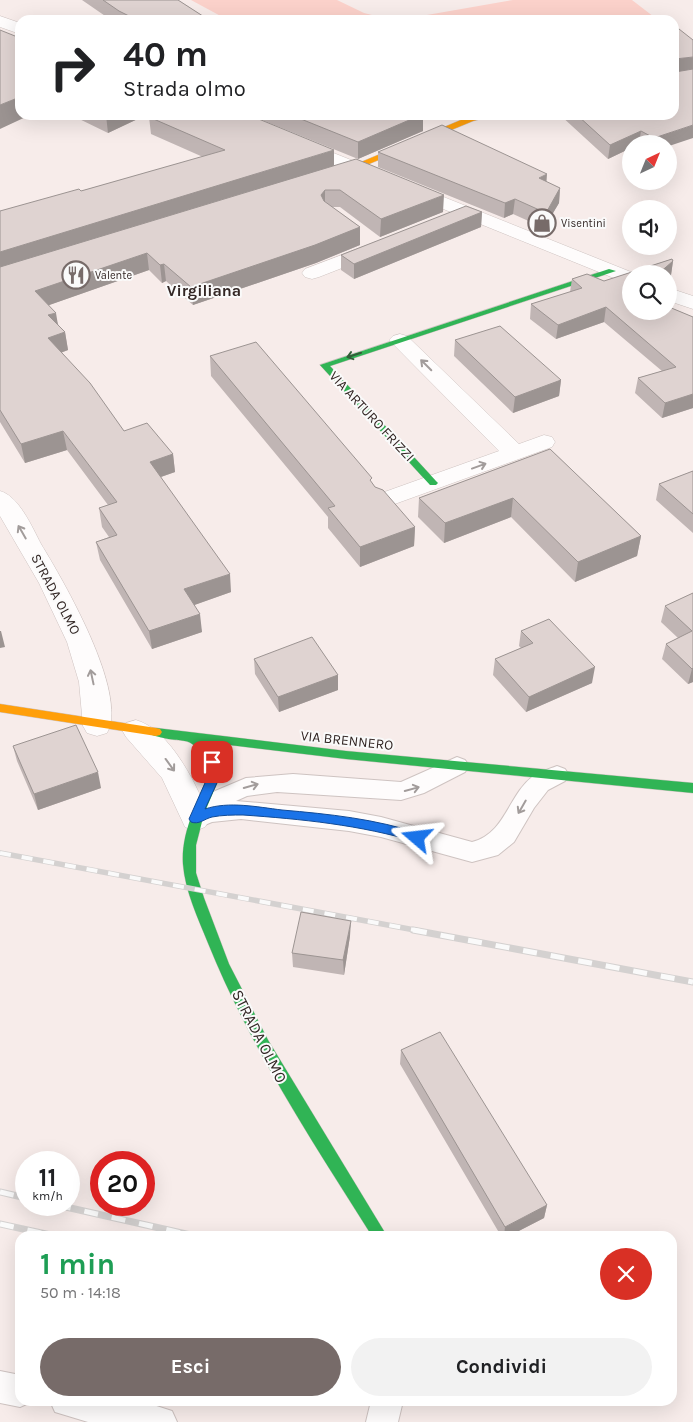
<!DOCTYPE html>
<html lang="it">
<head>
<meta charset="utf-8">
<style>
  :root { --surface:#fff; --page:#f2f2f2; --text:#202124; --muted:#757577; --accent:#776b69 }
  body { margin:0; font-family:Karla,sans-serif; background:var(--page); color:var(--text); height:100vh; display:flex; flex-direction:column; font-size:19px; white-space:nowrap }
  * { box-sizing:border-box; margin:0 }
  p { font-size:16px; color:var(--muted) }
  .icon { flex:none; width:28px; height:28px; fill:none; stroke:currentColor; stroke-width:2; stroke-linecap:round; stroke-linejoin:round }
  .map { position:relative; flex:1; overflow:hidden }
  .details { position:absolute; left:15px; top:1231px; width:662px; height:175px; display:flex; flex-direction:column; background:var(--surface); border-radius:15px; box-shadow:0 5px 20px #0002 }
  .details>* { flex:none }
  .top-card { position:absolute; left:15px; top:15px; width:664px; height:105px; border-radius:15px; box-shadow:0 5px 20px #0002; background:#fff; color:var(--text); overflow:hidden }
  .needle { width:32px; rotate:43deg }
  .controls { position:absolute; left:622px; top:135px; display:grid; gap:10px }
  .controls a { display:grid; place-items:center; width:55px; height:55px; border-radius:50%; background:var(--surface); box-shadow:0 5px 20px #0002; font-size:25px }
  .speed { position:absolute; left:15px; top:1151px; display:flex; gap:10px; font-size:25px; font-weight:700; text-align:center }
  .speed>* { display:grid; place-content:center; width:65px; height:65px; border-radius:50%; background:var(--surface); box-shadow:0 5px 20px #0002; line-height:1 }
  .speed small { font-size:12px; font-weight:400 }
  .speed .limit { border:8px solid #d22; background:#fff; color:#111 }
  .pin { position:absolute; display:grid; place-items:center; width:42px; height:42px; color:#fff; margin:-21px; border-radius:10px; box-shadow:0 2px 8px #0006 }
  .me { position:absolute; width:55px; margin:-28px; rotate:287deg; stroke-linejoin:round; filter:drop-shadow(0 0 4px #0008) }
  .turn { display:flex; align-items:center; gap:18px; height:105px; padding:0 25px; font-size:22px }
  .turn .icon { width:65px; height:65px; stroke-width:2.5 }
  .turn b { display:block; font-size:35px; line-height:42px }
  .round { display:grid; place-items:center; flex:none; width:52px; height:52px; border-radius:26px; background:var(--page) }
  .summary { display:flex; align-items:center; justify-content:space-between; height:85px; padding:0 25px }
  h1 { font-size:30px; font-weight:700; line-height:38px; color:#1e9e55 }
  .button { display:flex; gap:10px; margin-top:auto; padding:10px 25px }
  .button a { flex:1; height:58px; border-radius:30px; background:var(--accent); color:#fff; font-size:20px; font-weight:700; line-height:58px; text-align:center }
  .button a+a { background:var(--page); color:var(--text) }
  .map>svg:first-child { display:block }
</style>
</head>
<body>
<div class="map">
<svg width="693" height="1422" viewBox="0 0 693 1422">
  <rect width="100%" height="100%" fill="#f7ecea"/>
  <path fill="#fbd1ca" d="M191,0H337L364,13L384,18L404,19L513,0H632L658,20H228Z"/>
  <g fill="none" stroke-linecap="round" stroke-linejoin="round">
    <g stroke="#cec3c1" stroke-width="2">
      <path id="lane" d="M457,757L465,760L469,766L465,772L424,793L401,800L277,792L247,796L236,801L349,811L381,817L472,842C505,834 508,796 532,777C539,772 549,769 557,766L565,769L569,775L565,781L548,790L534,808L514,842L498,855L472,862L381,837L349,831L241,819L212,822L195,829L187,826L183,819L187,812L208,794L246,778L293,774L401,782Z
        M0,1371L20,1375V1401L31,1402L20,1407L0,1403Z
        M50,1401H141L172,1411L177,1422H88L55,1412Z
        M371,1401H403L398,1422H366Z"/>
    </g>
    <g stroke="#cec3c1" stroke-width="1">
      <path id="street" d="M0,16L20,23V34L0,27Z
        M301,140L636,274H631V285L295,149L292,145L295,141Z
        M376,242L383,244L386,248L383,252L319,277L312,279L305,277L302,273L305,269Z
        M669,288L693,296V309L669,301Z
        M400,334L407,336L519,444L544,435L552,437L555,442L552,447L392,505L384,508L376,505L372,500L376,495L499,451L393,344L389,340L393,336Z
        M0,491C19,496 32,527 41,544C63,580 129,693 107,733L97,736L87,733L83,726L79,682L67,642L39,583L0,516Z
        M136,720C171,730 198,787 210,819L205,827L195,831L185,827L162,778L126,737L122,730L126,723Z"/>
    </g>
    <g stroke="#cec3c1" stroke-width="1">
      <path id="fast" d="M609,269L616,271L330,366L436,481L438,483L436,485H430L320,365Z
        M156,728L346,751L693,783V793L346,759L205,742L211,749L221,774L204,814L196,845V873L204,898L229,964L268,1040L387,1236H372C312,1141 250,1047 208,943C198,918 185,891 183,864C181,833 197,802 209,774C191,728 190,747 152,735L150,732L152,729Z"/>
    </g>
    <g stroke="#cec3c1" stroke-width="1">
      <path id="slow" d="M480,115H495L473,121L335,178L328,176L468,117Z
        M0,704L156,728L160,729L162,732L160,735L156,736L0,712Z"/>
    </g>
    <use href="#lane" fill="#fefcfc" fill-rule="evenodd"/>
    <use href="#street" fill="#fefcfc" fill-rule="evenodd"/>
    <use href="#fast" fill="#30b455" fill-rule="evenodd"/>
    <use href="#slow" fill="#ff9f0a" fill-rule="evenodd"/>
    <g stroke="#d4d1d0" stroke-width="5.5">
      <path id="rail-far1" d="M0,853L420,931"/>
    </g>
    <g stroke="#d4d1d0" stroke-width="7">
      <path id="rail" d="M413,930L693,982
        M0,1192L26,1198
        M57,1205L195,1236
        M0,1224L55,1236"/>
    </g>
    <use href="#rail-far1" stroke="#fafafa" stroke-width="4" stroke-dasharray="11" stroke-linecap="butt"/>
    <use href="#rail" stroke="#fafafa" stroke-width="5" stroke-dasharray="14" stroke-linecap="butt"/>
  </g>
  <path fill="#c0b5b4" d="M82,0H178L209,20H111Z
    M71,115H144V116L108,133Z
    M250,115H423V131L358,159Z
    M560,115H674L669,144H631V148L608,159Z
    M149,117L334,165L443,212L380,237L340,207H332L360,227V245L316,263L193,305L166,281L162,283L149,270L49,305L59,326L65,332L68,350L61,353L124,431L173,454L175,472L161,477L231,592L194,605L202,632L152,649L100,560L96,542L109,537L102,527L99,508L108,505L67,450L25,463L0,422V211L81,191L203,157L151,134Z
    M378,152L546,182L560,188L559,203L544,228L513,214L504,218L378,167Z
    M482,212L481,227L354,279L341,270V255Z
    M672,259L673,261L671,275L669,277V274H631V311H669V307L693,317V408L662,418L635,393L638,378L662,371L604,322L556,339L530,319L531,304L570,292L572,279L587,274L604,281Z
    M455,340L561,380L559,396L513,413L454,356Z
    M210,356L372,483L375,487L415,527L414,546L360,567L328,528V517L211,376Z
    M550,449L641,536L637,556L575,582L511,517L444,543L418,517L419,498Z
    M693,471V533L656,500L659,484Z
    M693,593V682L688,684L662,659L666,644L678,638L661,622L665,606Z
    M521,631L592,683L526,712L493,675L495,659L521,648L519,646Z
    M254,659L338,675V690L279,712L255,674Z
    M13,746L101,788L38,810L17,761Z
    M350,936L344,975L293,967L292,953Z
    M401,1050L547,1205L544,1218L509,1236H501L400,1064Z"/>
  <path fill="#9c9492" d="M693,57V70L674,73L675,59Z
    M20,97V115H30L0,129V105Z
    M106,115H144V116L108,133Z
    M421,115H423V131L358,159V142Z
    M693,125V138L669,146V144H653L654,138Z
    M641,131L639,144H631V148L608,159L610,145Z
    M334,150V167L0,271V252Z
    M547,174L546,189L539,178Z
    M560,188L559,203L544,228L546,213Z
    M325,190V207L321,195Z
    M444,195L443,212L380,237L381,219Z
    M515,199L513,214L504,218L505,203Z
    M482,212L481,227L354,279V264Z
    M360,227V245L316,263L193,305L191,287Z
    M147,253L149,270L38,309L35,291Z
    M673,261L671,275L669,277V274H658Z
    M164,264L166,281L162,283L160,265Z
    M606,307L604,322L556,339L558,325Z
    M56,313L59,331L48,315Z
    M65,332L68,350L51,356L48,338Z
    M561,380L559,396L513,413L515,397Z
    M693,394V408L662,418L665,403Z
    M63,431L67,450L25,463L21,444Z
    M173,454L175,472L152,480L150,462Z
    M513,498L511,517L444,543L445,523Z
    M415,527L414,546L360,567V547Z
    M641,536L637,556L575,582L578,562Z
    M230,574L231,592L186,608L184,589Z
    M200,614L202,632L152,649L149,631Z
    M0,631H1L5,647L0,648Z
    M595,667L592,683L526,712L529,697Z
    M693,668V682L688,684L692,669Z
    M338,675V690L279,712L278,697Z
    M98,772L101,788L38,810L34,794Z
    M351,921L350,936L344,975L343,960Z
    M547,1205L544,1218L509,1236H504L505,1227Z"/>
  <path fill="#dfd3d1" stroke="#9c9492" d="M103,0H178L209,20H137L119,11Z
    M679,29L693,40V57L675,59V72L693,69V125L654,138L641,131L610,145L577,115H674V30Z
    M0,30L20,38V97L0,105Z
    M153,115H249L334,150L0,252V211L79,189L81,191L225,150L149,117Z
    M291,115H421L358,142Z
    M442,125L547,174L539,178L560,188L546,213L515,199L505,203L378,152Z
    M356,159L444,195L381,219L340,190H325L321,195L324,201L360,227L315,245L191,287L164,264L160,265L147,253L35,291L56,313L48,315L65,332L48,338L90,383L124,431L147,423L173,454L150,462L230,574L184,589L200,614L149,631L96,542L117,535L99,508L117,502L63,431L21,444L0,410V267Z
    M466,206L482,212L354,264L341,255Z
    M672,259L673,261L658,274H631V311H669V307L693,317V394L665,403L638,378L676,367L606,307L558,325L531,304L582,288L572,279L587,274L604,281Z
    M500,326L561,380L515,397L455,340Z
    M256,342L372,478L370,480L375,487L383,490L415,527L360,547L328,508L335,506L210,356Z
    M550,449L641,536L578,562L513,498L445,523L419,498Z
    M693,471V514L659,484Z
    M693,593V668L692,669L666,644L692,631L665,606Z
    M549,619L595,667L529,697L495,659L533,643L521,631Z
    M312,637L338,675L278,697L254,659Z
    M76,725L98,772L34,794L13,746Z
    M301,912L351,921L343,960L292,953Z
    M440,1032L547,1205L505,1227L401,1050Z"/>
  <defs><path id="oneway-shaft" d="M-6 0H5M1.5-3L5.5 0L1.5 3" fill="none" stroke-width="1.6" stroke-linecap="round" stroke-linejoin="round" transform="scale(1.25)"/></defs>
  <use stroke="#315f38" href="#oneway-shaft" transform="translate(354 355) rotate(162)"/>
  <g stroke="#a29c9b">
    <use href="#oneway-shaft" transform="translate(426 365) rotate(-135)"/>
    <use href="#oneway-shaft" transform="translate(479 466) rotate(-20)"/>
    <use href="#oneway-shaft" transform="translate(22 532) rotate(-120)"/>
    <use href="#oneway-shaft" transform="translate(92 677) rotate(-102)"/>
    <use href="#oneway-shaft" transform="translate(170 765) rotate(54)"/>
    <use href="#oneway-shaft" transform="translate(251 786) rotate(-16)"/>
    <use href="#oneway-shaft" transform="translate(412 789) rotate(-15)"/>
    <use href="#oneway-shaft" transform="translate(522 807) rotate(120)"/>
  </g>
  <path fill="#1a73e8" stroke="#114b97" d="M212,758L216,759L221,774L205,809C229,801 257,807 282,810C329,814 376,819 421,834L423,838L417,842C361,825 301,819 243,815C233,815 222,815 212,817C204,819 199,825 191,822L189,819L209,774L206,762Z"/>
  <defs>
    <g id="shop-ring" transform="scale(1.4375)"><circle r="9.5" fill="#fafafa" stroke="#776b69" stroke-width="1.5"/><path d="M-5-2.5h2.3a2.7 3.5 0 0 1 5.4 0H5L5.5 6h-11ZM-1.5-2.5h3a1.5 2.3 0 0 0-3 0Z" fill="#776b69"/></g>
    <g id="restaurant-ring" transform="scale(1.4375)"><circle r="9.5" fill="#fafafa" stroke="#776b69" stroke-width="1.5"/><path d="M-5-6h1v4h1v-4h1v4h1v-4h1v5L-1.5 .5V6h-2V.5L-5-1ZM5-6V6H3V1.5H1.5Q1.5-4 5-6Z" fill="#776b69"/></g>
  </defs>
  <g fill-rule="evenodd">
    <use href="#shop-ring" x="542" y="223"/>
    <use href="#restaurant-ring" x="76" y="275"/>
  </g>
  <g text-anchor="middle" stroke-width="4" stroke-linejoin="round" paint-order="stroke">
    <g font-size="11" fill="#322624" stroke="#fafafa" text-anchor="start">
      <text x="561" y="227">Visentini</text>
      <text x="95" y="279">Valente</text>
    </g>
    <g font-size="14" fill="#322624" stroke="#fafafa">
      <text transform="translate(372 416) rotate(47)" y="5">VIA ARTURO FRIZZI</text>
      <text transform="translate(56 594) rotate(62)" y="5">STRADA OLMO</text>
      <text transform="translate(347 740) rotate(6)" y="5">VIA BRENNERO</text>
    </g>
    <g font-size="16" font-weight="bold" fill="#322624" stroke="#fafafa">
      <text x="204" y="296">Virgiliana</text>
    </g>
    <g font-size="16" fill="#322624" stroke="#fafafa">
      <text transform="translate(260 1036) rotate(63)" y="6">STRADA OLMO</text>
    </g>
  </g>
</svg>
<div class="controls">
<a><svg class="needle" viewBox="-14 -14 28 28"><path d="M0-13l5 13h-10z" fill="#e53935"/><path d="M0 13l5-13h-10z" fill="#757577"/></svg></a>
<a><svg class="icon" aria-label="sound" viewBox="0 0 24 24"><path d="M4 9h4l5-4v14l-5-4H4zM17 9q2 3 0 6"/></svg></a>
<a><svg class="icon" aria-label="search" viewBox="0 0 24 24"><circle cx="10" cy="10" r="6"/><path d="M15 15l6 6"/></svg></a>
</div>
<div class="speed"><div>11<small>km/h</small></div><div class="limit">20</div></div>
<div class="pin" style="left:212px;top:762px;background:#d93025"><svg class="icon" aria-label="arrive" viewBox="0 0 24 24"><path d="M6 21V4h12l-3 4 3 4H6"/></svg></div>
<svg class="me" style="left:417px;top:838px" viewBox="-20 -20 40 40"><path d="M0-17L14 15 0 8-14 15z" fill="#1a73e8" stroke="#fff" stroke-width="4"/></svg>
<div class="top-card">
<div class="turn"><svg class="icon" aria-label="right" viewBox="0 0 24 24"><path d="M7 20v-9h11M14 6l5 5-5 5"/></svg><div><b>40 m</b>Strada olmo</div></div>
</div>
<section class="details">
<div class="summary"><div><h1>1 min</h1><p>50 m · 14:18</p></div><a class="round" style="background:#d93025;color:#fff"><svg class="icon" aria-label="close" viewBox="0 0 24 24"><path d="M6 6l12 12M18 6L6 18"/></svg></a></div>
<div class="button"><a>Esci</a><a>Condividi</a></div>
</section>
</div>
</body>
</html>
